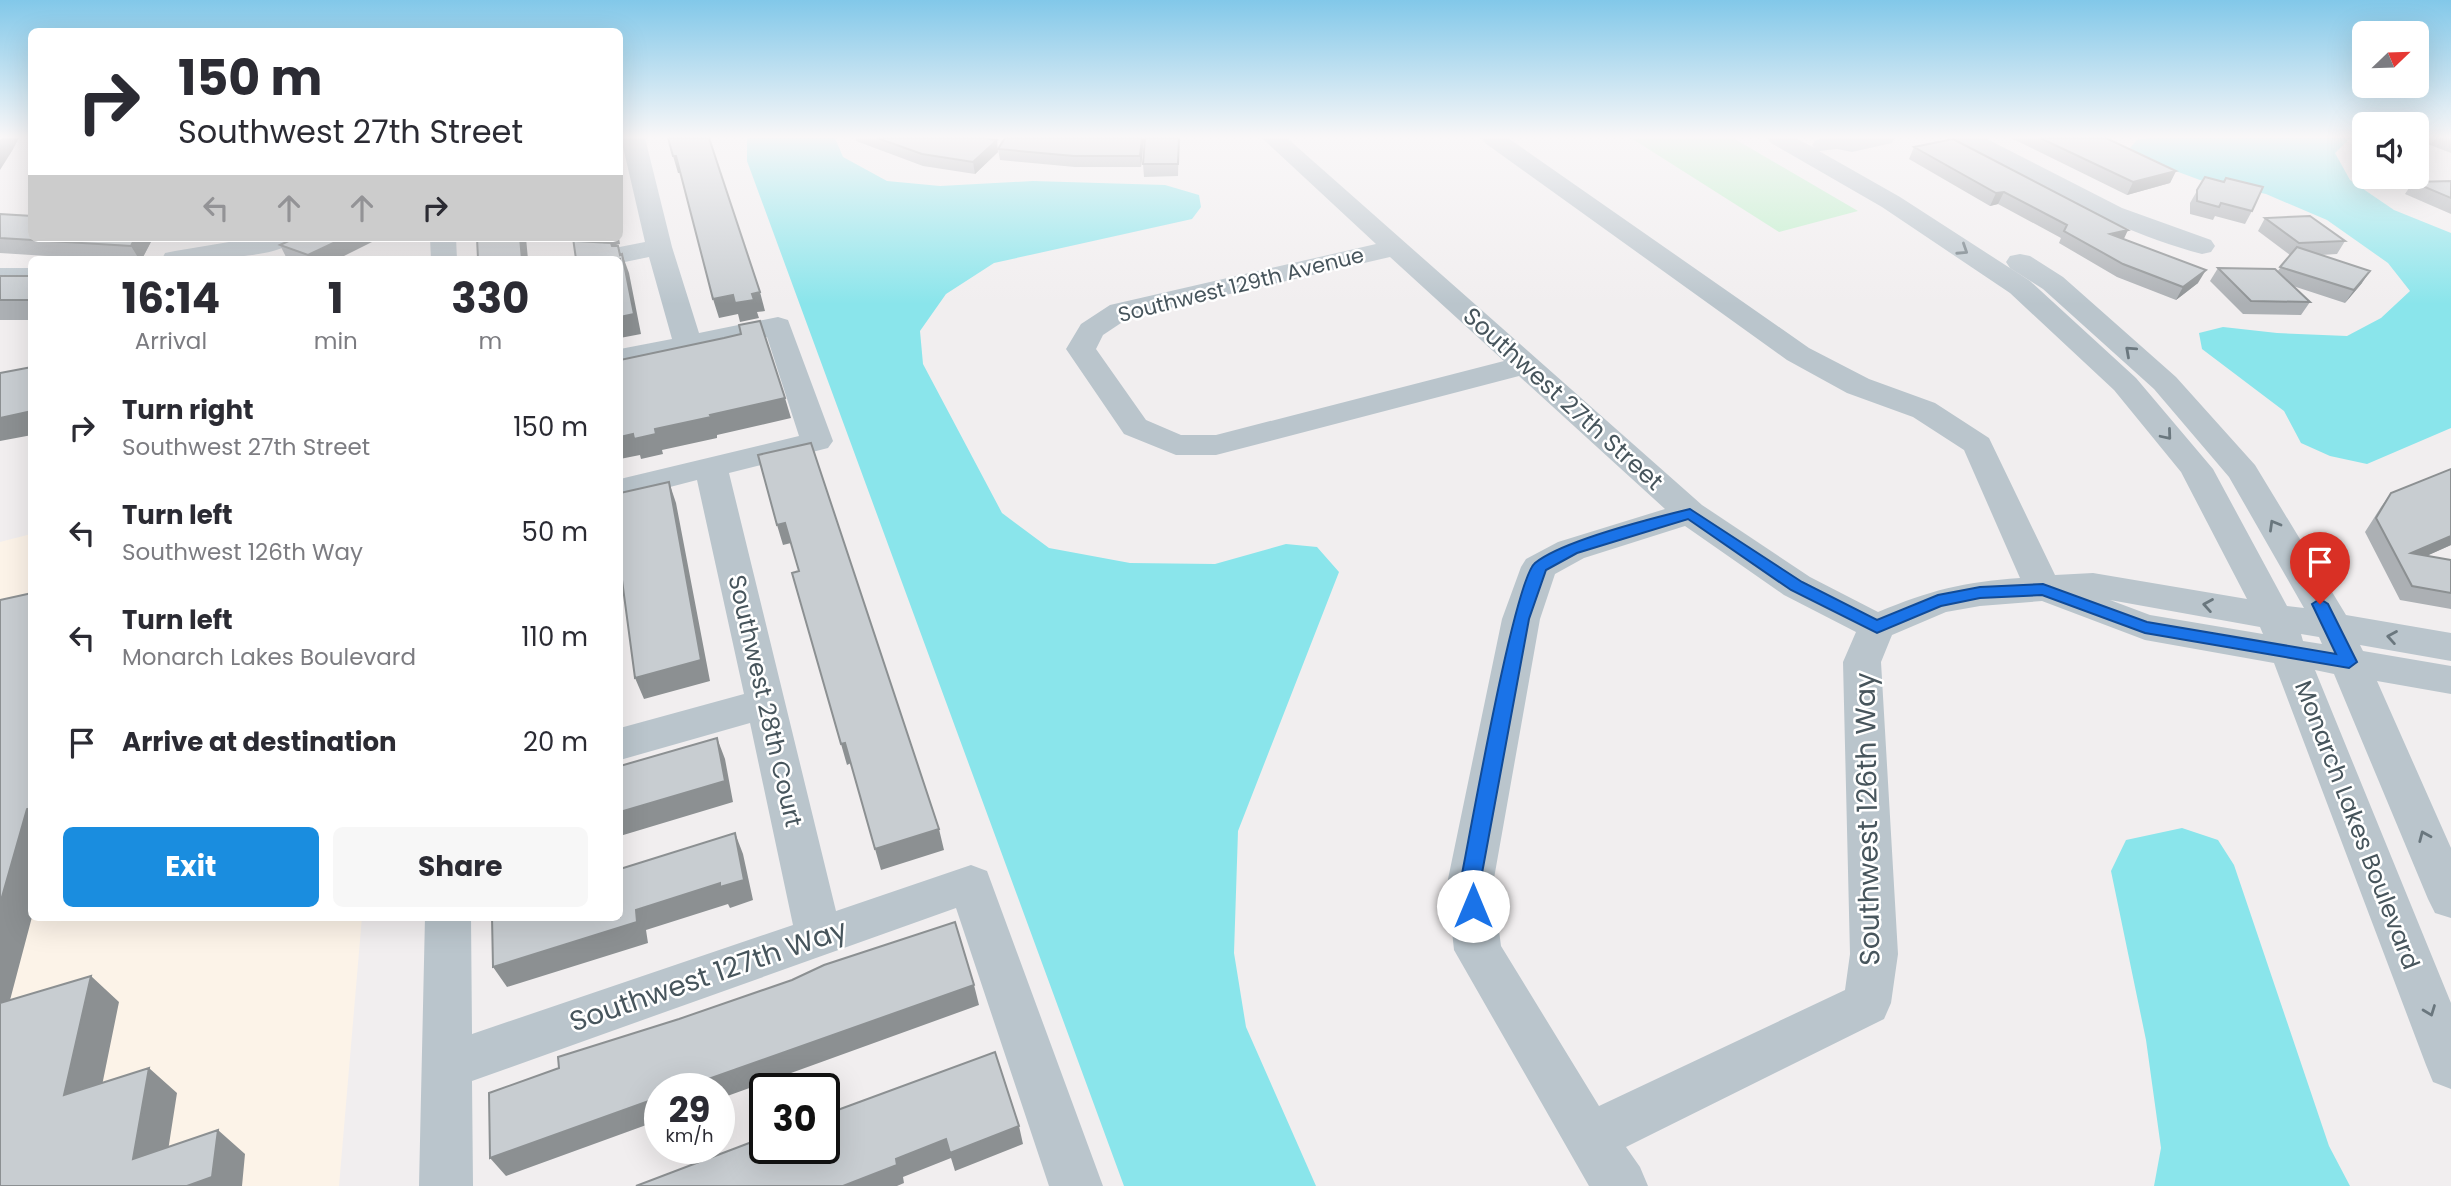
<!DOCTYPE html>
<html lang="en">
<head>
<meta charset="utf-8">
<style>
  :root { --surface:#fff; --page:#f7f7f7; --text:#2b2b33; --muted:#7c7c81; --accent:#1a8ddf }
  body { margin:0; font-family:Poppins,sans-serif; background:var(--page); color:var(--text); height:100vh; display:flex; flex-direction:column; font-size:26px; white-space:nowrap }
  * { box-sizing:border-box; margin:0 }
  p { font-size:23px; color:var(--muted) }
  .icon { flex:none; width:38px; height:38px; fill:none; stroke:currentColor; stroke-width:2; stroke-linecap:round; stroke-linejoin:round }
  .map { position:relative; flex:1; overflow:hidden }
  .side { position:absolute; left:28px; top:256px; width:595px; height:665px; display:flex; flex-direction:column; background:var(--surface); border-radius:10px; box-shadow:0 7px 28px #0002 }
  .side>* { flex:none }
  .top-card { position:absolute; left:28px; top:28px; width:595px; height:214px; border-radius:10px; box-shadow:0 7px 28px #0002; background:#fff; color:var(--text); overflow:hidden }
  .needle { width:46px; rotate:67deg }
  .controls { position:absolute; left:2352px; top:21px; display:grid; gap:14px }
  .controls a { display:grid; place-items:center; width:77px; height:77px; border-radius:10px; background:var(--surface); box-shadow:0 7px 28px #0002; font-size:35px }
  .speed { position:absolute; left:644px; top:1073px; display:flex; gap:14px; font-size:35px; font-weight:700; text-align:center }
  .speed>* { display:grid; place-content:center; width:91px; height:91px; border-radius:50%; background:var(--surface); box-shadow:0 7px 28px #0002; line-height:1 }
  .speed small { font-size:18px; font-weight:400 }
  .speed .limit { border:4px solid #111; border-radius:10px; background:#fff; color:#111 }
  .pin { position:absolute; display:grid; place-items:center; width:60px; height:60px; color:#fff; margin:-72px -30px; border-radius:50% 50% 50% 0; rotate:-45deg; box-shadow:0 0 7px #0007 }
  .pin .icon { rotate:45deg }
  .me { position:absolute; width:77px; margin:-38px; rotate:0deg; stroke-linejoin:round; filter:drop-shadow(0 0 5px #0008) }
  .turn { display:flex; align-items:center; gap:24px; height:147px; padding:0 35px; font-size:32px }
  .turn .icon { width:91px; height:91px; stroke-width:2.5 }
  .turn b { display:block; font-size:49px; line-height:60px }
  .lanes { display:flex; align-items:center; height:66px; padding:0 35px; background:#0003; justify-content:center; gap:35px; direction:ltr }
  .lanes .off { opacity:.35 }
  .eta { display:flex; justify-content:space-evenly; align-items:center; height:119px; text-align:center }
  .eta b { font-size:42px; font-weight:700; line-height:49px }
  .primary-button { display:flex; gap:14px; margin-top:auto; padding:14px 35px }
  .primary-button a { flex:1; height:80px; border-radius:10px; background:var(--accent); color:#fff; font-size:28px; font-weight:700; line-height:80px; text-align:center }
  .primary-button a+a { background:var(--page); color:var(--text) }
  ul { padding:0; list-style:none }
  li { display:flex; align-items:center; gap:21px; height:105px; padding:0 35px }
  li div { flex:1 }
  li b { display:block; font-size:26px }
  li em { font-style:normal }
  .map>svg:first-child { display:block }
</style>
</head>
<body>
<div class="map">
<svg width="2451" height="1186" viewBox="0 0 2451 1186">
  <rect width="100%" height="100%" fill="#f1eeef"/>
  <path fill="#fcf3e8" d="M31,534L32,917H362L339,1186H0V542Z"/>
  <path fill="#bdefc9" d="M1631,138H1733L1858,211L1779,232Z"/>
  <path fill="#8ae5eb" d="M747,138H835L843,157L887,181L940,186L1033,181L1165,185L1199,195L1201,207L1192,219L994,263L946,294L920,331L923,364L1002,513L1049,548L1130,563L1215,564L1286,544L1317,547L1339,572L1238,831L1234,953L1246,1027L1316,1186H1124L747,161Z
    M2147,138H2350L2335,153L2350,180L2394,210L2451,233V428L2367,464L2330,456L2301,443L2284,411L2202,349L2199,333L2223,327L2277,333L2347,336L2381,318L2410,291L2388,263L2327,220L2266,194L2200,180L2154,163L2130,148L2137,140Z
    M2182,828L2218,840L2234,865L2329,1146L2350,1186H2154L2161,1148L2146,1040L2111,871L2126,840Z"/>
  <g fill="none" stroke-linecap="round" stroke-linejoin="round">
    <path fill="#bac5cc" fill-rule="evenodd" d="M621,138H645L672,247L699,333L778,317L788,320L833,441L828,448L729,473L836,911L971,865L987,871L1103,1186H1049L956,908L472,1081L473,1186H419L425,917H471L472,1034L793,925L750,723L620,760V728L744,694L697,480L620,500V479L799,436L767,337L620,367V349L672,339L649,257L620,263V259H586L589,253L645,242Z
      M1262,138H1287L1702,505L1810,577L1878,612C1931,590 1963,582 2020,578L1964,450L1913,417L1847,393L1787,360L1485,143L1482,138H1508L1809,348L1869,379L1935,403L1989,438L2055,575L2093,573L2247,599L2181,472L2114,390L2010,293L1882,207L1771,143L1767,138H1795L1815,148L1812,145L1816,140L1826,138H1895L1892,143L1852,152L1837,149L1819,151L1900,197L2030,281L2136,378L2213,469L2287,606L2304,608L2229,477L2154,389L2043,289L2010,268L2006,262L2010,256L2020,254L2030,256L2063,277L2176,377L2255,465L2346,615L2451,633V661L2360,645L2363,651L2451,666V694L2377,681L2451,848V918L2435,913L2428,899L2334,674L2315,670L2451,1003V1089L2433,1082L2426,1065L2274,663L2145,640L2042,601L1980,606L1946,612L1892,635L1881,662L1898,954L1891,1003L1884,1019L1626,1147L1640,1167L1648,1186H1589L1454,950L1447,884L1502,619L1521,567L1526,559L1558,542L1665,509L1519,376L1216,455H1176L1124,434L1066,349L1081,324L1110,305L1376,244ZM1390,257L1504,361L1216,435H1181L1146,420L1096,349L1103,335L1130,317ZM1685,526L1784,595L1856,632L1843,662L1850,954L1845,990L1599,1106L1501,946L1493,884L1540,619L1555,574L1584,558ZM2110,600L2260,627L2263,634L2150,615ZM2301,634L2319,637L2322,644L2303,641Z
      M1956,138H1985L2122,208L2211,240L2215,246L2211,252L2202,254C2115,232 2038,184 1960,143Z
      M253,238H297C281,261 189,259 162,259L165,253L175,251Z
      M430,238H456L457,259H431Z
      M0,268H32V284H0Z"/>
  </g>
  <path fill="#acb0b4" d="M856,138H983L998,152L975,174L923,166L856,141Z
    M1144,138L1141,167H1075L1000,160L998,149Z
    M1179,138L1178,176L1144,177L1143,164Z
    M2011,138H2106L2176,171L2170,183L2127,195Z
    M2422,138H2451V153L2420,141Z
    M1914,147L2123,239L2198,283L2176,300L2117,277L2059,243L2061,238L1998,204L1990,206L1909,159Z
    M2205,177L2252,211L2245,224L2215,216L2213,220L2190,214V203Z
    M2451,181V214L2405,194L2413,182Z
    M0,214L153,238L142,259H94L0,253Z
    M2265,218L2345,241L2337,254L2321,255L2362,283L2345,303L2293,286L2310,302L2301,315L2243,314L2210,281L2218,268L2277,272L2290,255L2258,231Z
    M280,245L338,259H287Z
    M0,276H32V320H0Z
    M2451,469V545L2426,556L2451,560V609L2400,600L2365,532L2381,507L2391,493Z"/>
  <path fill="#8c9092" d="M2,138H19L12,151L0,170V140Z
    M1142,138H1144L1141,167L1140,156Z
    M997,140L998,152L975,174L973,162Z
    M673,156H676L681,173H678Z
    M2176,171L2170,183L2127,195L2133,182Z
    M2004,192L1998,204L1990,206L1996,193Z
    M2128,230L2122,243L2110,234Z
    M135,238H153L142,259H139L131,246Z
    M344,238H380L338,259H310L308,255Z
    M520,238H526L528,259H522Z
    M578,238H619L620,244L612,246L577,241Z
    M618,246L624,264L622,254L629,273L641,334L620,338V255Z
    M2206,270L2198,283L2176,300L2183,287Z
    M2370,271L2362,283L2345,303L2354,290Z
    M760,292L765,311L757,312L759,318L740,322L738,314L719,318L713,299L733,295Z
    M785,398L791,418L717,435V438L662,450L663,454L641,459L640,455L620,459V437L655,429L710,415Z
    M32,411V435L0,441V418Z
    M669,482L676,503L710,681L644,699L635,678Z
    M785,523L791,543L783,545L777,525Z
    M2451,536V545L2402,567L2411,553Z
    M717,738L725,759L733,802L620,836V812Z
    M845,743L851,763L847,765L841,744Z
    M32,808V917L0,1038V904L27,809Z
    M939,829L944,850L881,870L875,849Z
    M735,833L743,854L753,900L730,908L728,904L646,930L648,943L507,987L493,967L636,910Z
    M91,976L119,1002L95,1120L64,1095Z
    M974,985L979,1005L719,1099V1088H683Z
    M149,1068L177,1093L163,1183L133,1159Z
    M660,1097V1120L506,1176L490,1158Z
    M1019,1126L1023,1144L955,1171L951,1158L903,1177L904,1183L897,1186H843L896,1159L946,1139Z
    M218,1130L245,1154L242,1186H187Z"/>
  <path fill="#c8cdd1" stroke="#8c9092" stroke-width="2" d="M668,138H709L760,292L752,294L754,300L735,303L733,295L713,299L676,156H673Z
    M877,138H983L997,140L973,162L922,154Z
    M1005,138H1142L1140,156H1074L998,149Z
    M1145,138H1179L1178,164H1143Z
    M2040,138H2106L2176,171L2133,182Z
    M1953,139L2128,230L2110,234L2206,270L2183,287L2123,264L2064,231L2067,225L2004,192L1996,193L1914,147Z
    M2205,177L2224,182L2226,178L2263,187L2252,211L2221,203L2219,207L2197,201V190Z
    M2451,181V198L2413,182Z
    M0,214L32,216V238H135L131,246L0,238Z
    M2310,216L2345,241L2299,243L2265,218Z
    M295,238H344L308,255L280,245Z
    M477,238H520L522,259H478Z
    M573,238H578L577,241L611,243L612,246H618L620,255L622,254L634,314L620,317V259H576Z
    M2297,247L2370,271L2354,290L2280,267Z
    M2218,268L2275,269L2310,302L2251,301Z
    M0,276H32V300H0Z
    M760,321L785,398L710,415L711,417L655,429L656,434L634,439L633,434L620,437V360L724,338L741,334L739,325Z
    M32,367V411L0,418V373Z
    M811,443L939,829L875,849L845,743L841,744L792,573L799,571L785,523L777,525L758,455Z
    M2451,469V536L2411,553L2451,560V593L2412,586L2376,518L2391,493Z
    M669,482L701,660L635,678L620,565V493Z
    M32,593V808L27,809L0,904V600Z
    M717,738L725,781L620,812V766Z
    M735,833L744,880L720,887V883L636,910L637,922L493,967L492,917H620V869Z
    M955,922L974,985L683,1088H660V1097L490,1158L489,1093L559,1068L558,1057L679,1019L792,980L824,965Z
    M91,976L64,1095L149,1068L133,1159L218,1130L212,1177L187,1186H0V1003Z
    M995,1052L1019,1126L950,1153L946,1139L896,1159L897,1165L843,1186H636L765,1137V1148H824V1115Z"/>
  <defs><path id="oneway-chevron" d="M-2-3.5L2.5 0L-2 3.5" fill="none" stroke-width="1.6" stroke-linecap="round" stroke-linejoin="round" transform="scale(1.75)"/></defs>
  <g stroke="#6a777e">
    <use href="#oneway-chevron" transform="translate(1963 250) rotate(33)"/>
    <use href="#oneway-chevron" transform="translate(2130 351) rotate(-138)"/>
    <use href="#oneway-chevron" transform="translate(2167 435) rotate(50)"/>
    <use href="#oneway-chevron" transform="translate(2274 525) rotate(-120)"/>
    <use href="#oneway-chevron" transform="translate(2208 605) rotate(-170)"/>
    <use href="#oneway-chevron" transform="translate(2392 637) rotate(-170)"/>
    <use href="#oneway-chevron" transform="translate(2424 836) rotate(-113)"/>
    <use href="#oneway-chevron" transform="translate(2430 1011) rotate(69)"/>
  </g>
  <linearGradient id="sky" x2="0" y2="1"><stop stop-color="#82c8e9"/><stop offset="0.45" stop-color="#f9f7f8"/><stop offset="1" stop-color="#f9f7f8" stop-opacity="0"/></linearGradient>
  <rect width="2451" height="304" fill="url(#sky)"/>
  <path fill="#1a73e8" stroke="#114b97" stroke-width="2" d="M1690,509L1802,582L1877,620L1938,595L1980,587L2043,584L2147,622L2336,654L2312,604L2320,599L2328,604L2357,662L2349,668L2145,633L2042,595L1980,598L1941,606L1877,633L1791,590L1688,519L1577,553L1546,570L1529,619L1480,884L1483,906L1480,912L1473,915L1466,912L1460,884C1469,841 1514,580 1535,563C1562,541 1653,518 1690,509Z"/>
  <g text-anchor="middle" stroke-width="5" stroke-linejoin="round" paint-order="stroke">
    <g font-size="21" fill="#47555c" stroke="#fff">
      <text transform="translate(1241 285) rotate(-14)" y="7">Southwest 129th Avenue</text>
    </g>
    <g font-size="24" fill="#47555c" stroke="#fff">
      <text transform="translate(1563 399) rotate(42)" y="8">Southwest 27th Street</text>
      <text transform="translate(765 701) rotate(77)" y="8">Southwest 28th Court</text>
      <text transform="translate(2357 825) rotate(69)" y="8">Monarch Lakes Boulevard</text>
    </g>
    <g font-size="28" fill="#47555c" stroke="#fff">
      <text transform="translate(1867 819) rotate(-91)" y="10">Southwest 126th Way</text>
      <text transform="translate(708 975) rotate(-19)" y="10">Southwest 127th Way</text>
    </g>
  </g>
</svg>
<div class="controls">
<a><svg class="needle" viewBox="-14 -14 28 28"><path d="M0-13l5 13h-10z" fill="#e53935"/><path d="M0 13l5-13h-10z" fill="#7c7c81"/></svg></a>
<a><svg class="icon" aria-label="sound" viewBox="0 0 24 24"><path d="M4 9h4l5-4v14l-5-4H4zM17 9q2 3 0 6"/></svg></a>
</div>
<div class="speed"><div>29<small>km/h</small></div><div class="limit">30</div></div>
<div class="pin" style="left:2320px;top:604px;background:#d93025"><svg class="icon" aria-label="arrive" viewBox="0 0 24 24"><path d="M6 21V4h12l-3 4 3 4H6"/></svg></div>
<svg class="me" style="left:1473px;top:906px" viewBox="-20 -20 40 40"><circle r="19" fill="#fff"/><path d="M0-13L10 11 0 6-10 11z" fill="#1a73e8"/></svg>
<div class="top-card">
<div class="turn"><svg class="icon" aria-label="right" viewBox="0 0 24 24"><path d="M7 20v-9h11M14 6l5 5-5 5"/></svg><div><b>150 m</b>Southwest 27th Street</div></div>
<div class="lanes"><svg class="icon off" aria-label="left" viewBox="0 0 24 24"><path d="M17 20v-9H6M10 6l-5 5 5 5"/></svg><svg class="icon off" aria-label="ahead" viewBox="0 0 24 24"><path d="M12 20V5M6 11l6-6 6 6"/></svg><svg class="icon off" aria-label="ahead" viewBox="0 0 24 24"><path d="M12 20V5M6 11l6-6 6 6"/></svg><svg class="icon" aria-label="right" viewBox="0 0 24 24"><path d="M7 20v-9h11M14 6l5 5-5 5"/></svg></div>
</div>
<section class="side">
<div class="eta">
<div><b>16:14</b><p>Arrival</p></div>
<div><b>1</b><p>min</p></div>
<div><b>330</b><p>m</p></div>
</div>
<ul>
<li><svg class="icon" aria-label="right" viewBox="0 0 24 24"><path d="M7 20v-9h11M14 6l5 5-5 5"/></svg><div><b>Turn right</b><p>Southwest 27th Street</p></div><em>150 m</em></li>
<li><svg class="icon" aria-label="left" viewBox="0 0 24 24"><path d="M17 20v-9H6M10 6l-5 5 5 5"/></svg><div><b>Turn left</b><p>Southwest 126th Way</p></div><em>50 m</em></li>
<li><svg class="icon" aria-label="left" viewBox="0 0 24 24"><path d="M17 20v-9H6M10 6l-5 5 5 5"/></svg><div><b>Turn left</b><p>Monarch Lakes Boulevard</p></div><em>110 m</em></li>
<li><svg class="icon" aria-label="arrive" viewBox="0 0 24 24"><path d="M6 21V4h12l-3 4 3 4H6"/></svg><div><b>Arrive at destination</b></div><em>20 m</em></li>
</ul>
<div class="primary-button"><a>Exit</a><a>Share</a></div>
</section>
</div>
</body>
</html>
